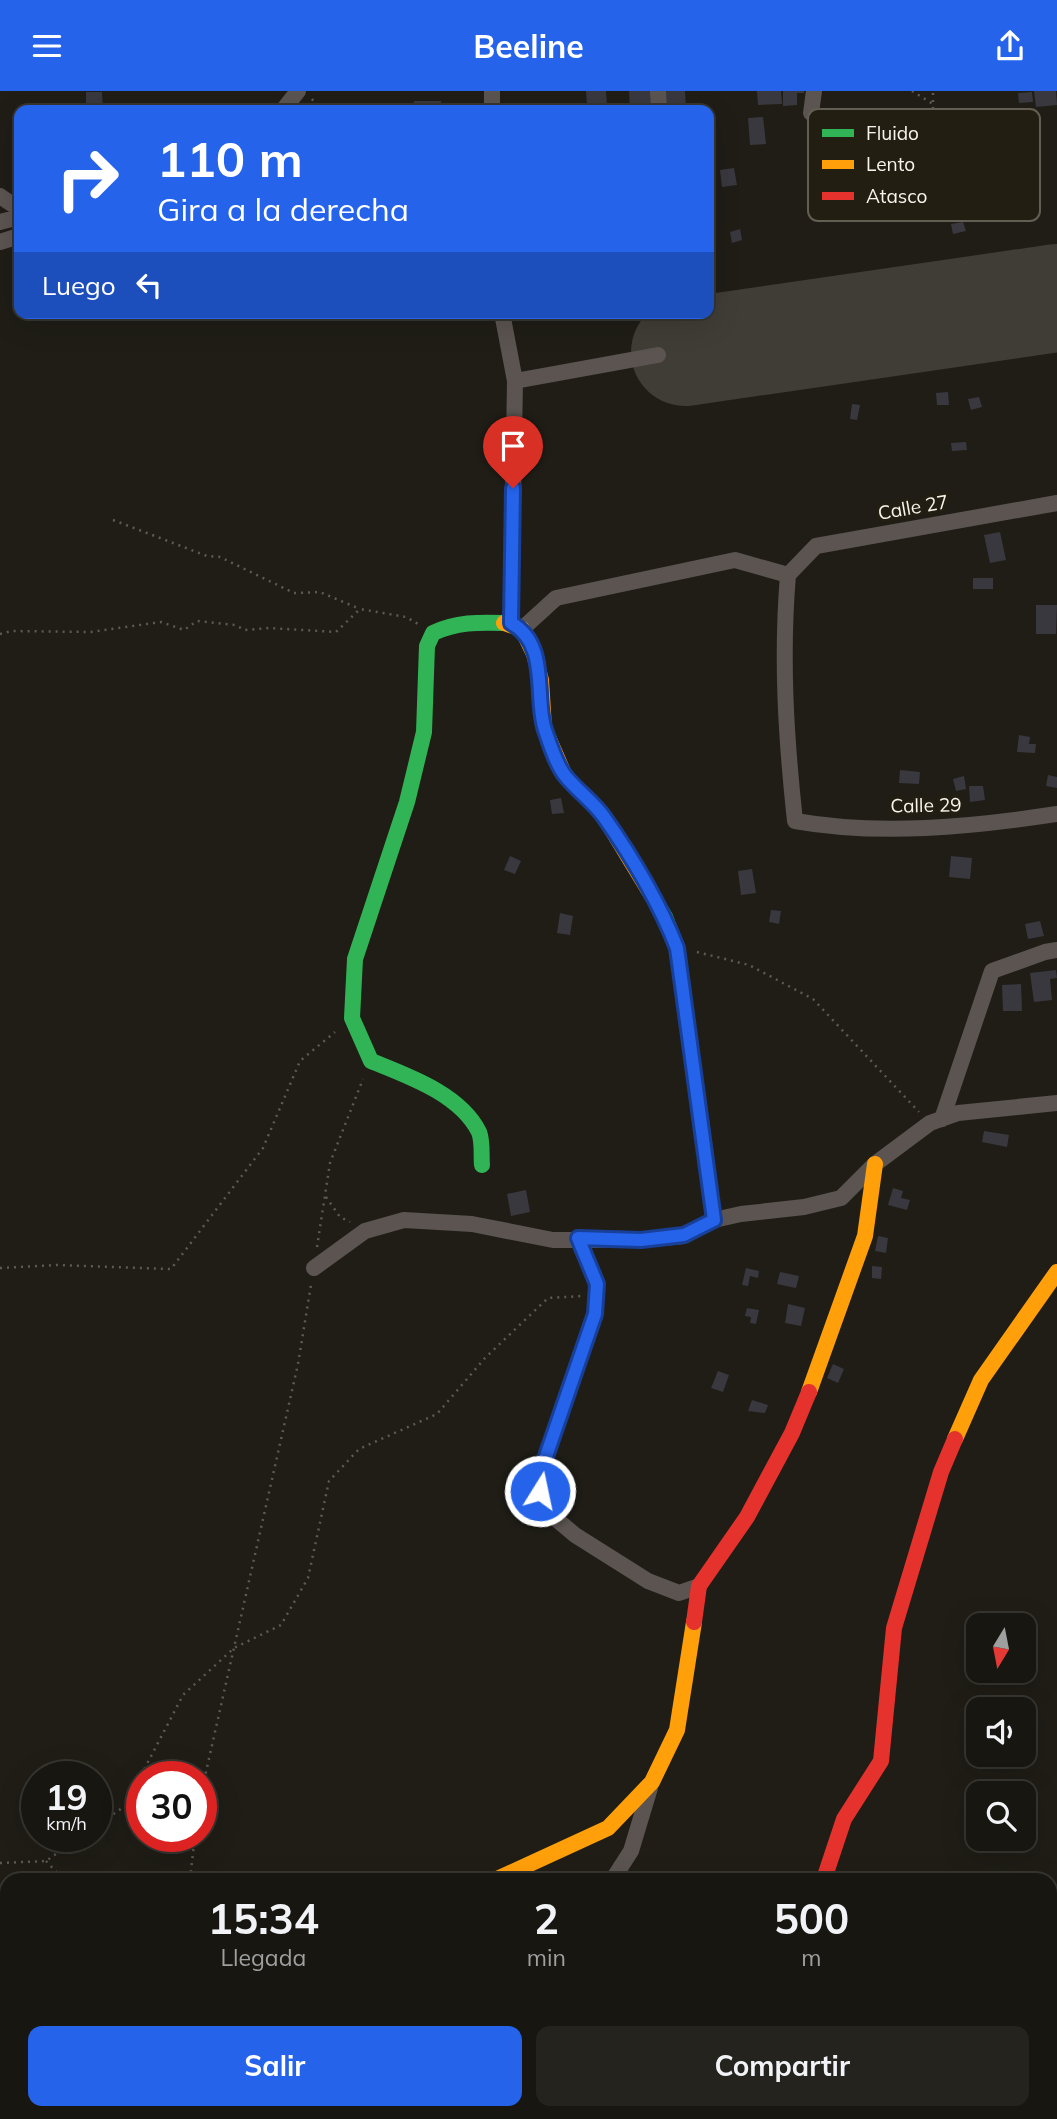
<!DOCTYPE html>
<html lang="es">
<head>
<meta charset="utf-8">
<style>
  :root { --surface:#171610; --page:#24231e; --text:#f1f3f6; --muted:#9e9f9f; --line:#363530; --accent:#2563eb }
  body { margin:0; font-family:Mulish,sans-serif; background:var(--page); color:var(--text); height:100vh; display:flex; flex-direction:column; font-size:26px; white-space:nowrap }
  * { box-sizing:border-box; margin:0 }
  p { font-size:23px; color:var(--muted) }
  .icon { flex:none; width:38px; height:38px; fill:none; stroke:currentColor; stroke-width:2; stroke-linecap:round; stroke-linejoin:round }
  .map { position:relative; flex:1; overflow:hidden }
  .details { position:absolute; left:0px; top:1782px; width:1057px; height:247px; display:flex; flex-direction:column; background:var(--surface); border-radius:21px 21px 0 0; box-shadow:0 7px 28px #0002,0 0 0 2px var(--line) }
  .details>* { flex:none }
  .hud { position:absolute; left:14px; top:14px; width:700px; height:214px; border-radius:14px; box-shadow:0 7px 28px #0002,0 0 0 2px var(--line); background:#2563eb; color:#fff; overflow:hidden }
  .needle { width:46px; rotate:190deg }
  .fabs { position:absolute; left:966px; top:1522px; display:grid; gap:14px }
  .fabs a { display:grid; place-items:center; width:70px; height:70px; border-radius:14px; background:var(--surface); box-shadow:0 7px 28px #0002,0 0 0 2px var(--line); font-size:35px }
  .speed { position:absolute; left:21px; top:1670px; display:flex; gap:14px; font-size:35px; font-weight:700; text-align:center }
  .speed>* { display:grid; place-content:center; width:91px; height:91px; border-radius:50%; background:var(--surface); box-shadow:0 7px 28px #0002,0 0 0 2px var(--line); line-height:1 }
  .speed small { font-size:18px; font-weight:400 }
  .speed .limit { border:10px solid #d22; background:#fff; color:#111 }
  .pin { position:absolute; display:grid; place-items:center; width:60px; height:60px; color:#fff; margin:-72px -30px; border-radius:50% 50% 50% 0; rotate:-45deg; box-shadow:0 0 7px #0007 }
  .pin .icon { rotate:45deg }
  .me { position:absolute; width:77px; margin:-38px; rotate:10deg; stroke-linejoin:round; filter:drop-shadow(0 0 5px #0008) }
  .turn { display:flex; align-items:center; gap:24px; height:147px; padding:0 28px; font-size:32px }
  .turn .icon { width:91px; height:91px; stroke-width:2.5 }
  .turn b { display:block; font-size:49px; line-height:60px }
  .then { display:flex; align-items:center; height:66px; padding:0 28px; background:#0003; gap:14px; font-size:26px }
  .eta { display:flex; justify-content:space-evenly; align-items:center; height:119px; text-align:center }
  .eta b { font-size:42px; font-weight:700; line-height:49px }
  .primary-button { display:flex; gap:14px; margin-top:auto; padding:14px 28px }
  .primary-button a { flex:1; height:80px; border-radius:14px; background:var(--accent); color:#fff; font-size:28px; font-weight:700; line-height:80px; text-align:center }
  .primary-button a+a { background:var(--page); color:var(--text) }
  header { display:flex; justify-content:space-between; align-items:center; height:91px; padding:0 28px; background:var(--accent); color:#fff; font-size:32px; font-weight:700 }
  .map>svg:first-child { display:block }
</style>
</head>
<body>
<header><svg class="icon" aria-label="menu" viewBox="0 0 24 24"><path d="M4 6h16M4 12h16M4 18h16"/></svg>Beeline<svg class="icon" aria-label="share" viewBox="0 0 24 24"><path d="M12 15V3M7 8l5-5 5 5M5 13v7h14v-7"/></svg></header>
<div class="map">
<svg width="1057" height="2028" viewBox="0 0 1057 2028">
  <rect width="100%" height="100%" fill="#1f1d16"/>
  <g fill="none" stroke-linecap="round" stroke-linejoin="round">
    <path stroke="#403c36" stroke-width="108" d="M685,261L1057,207"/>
  </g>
  <path fill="#3a383f" d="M586,0H606L607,15H587Z
    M629,0H654L655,19H630Z
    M663,0H685L686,18L664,19Z
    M757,0H781L782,13L758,14Z
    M783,0H804V2H797V14L783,15Z
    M1034,0H1056L1057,14L1036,16Z
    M86,1H102L103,18H93V13L86,14Z
    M1032,1L1033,11L1019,12L1018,2Z
    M414,10H441V19H413Z
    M763,26L766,53L750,54L748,27Z
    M734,77L737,94L722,96L720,79Z
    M963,131L966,140L953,143L951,133Z
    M740,138L742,149L732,152L730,141Z
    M948,301L949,314H937L936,302Z
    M979,306L982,316L971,319L968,308Z
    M852,313L860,314L857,329L850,328Z
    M966,351L967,359L952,360L951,352Z
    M1000,441L1006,469L990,472L984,444Z
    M973,487H993V498H973Z
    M1036,514H1057L1056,543H1036Z
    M1019,644L1030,646L1029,653H1036L1035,662L1017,661Z
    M900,679L920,681L919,693L899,692Z
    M1048,684L1057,686V697L1046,695Z
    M964,685L966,698L956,700L953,688Z
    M969,695H983L985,709L970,711Z
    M561,707L564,722L552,723L550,709Z
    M510,765L521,770L515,783L504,779Z
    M951,765L972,767L970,788L949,786Z
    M752,778L756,802L741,804L738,780Z
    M771,819L781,820L779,833L769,831Z
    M560,822L573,825L570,844L557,842Z
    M1040,830L1044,845L1028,848L1025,833Z
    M1056,879L1057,887L1050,888L1052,909L1034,911L1030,882Z
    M1021,893L1022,920H1003L1002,894Z
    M984,1040L1009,1044L1007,1056L982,1051Z
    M893,1097L903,1100L901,1107L910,1109L907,1119L888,1114Z
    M526,1099L530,1121L511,1125L507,1103Z
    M878,1145L888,1147L886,1162L875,1160Z
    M872,1175L882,1176L881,1188L872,1187Z
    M746,1177L759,1180L758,1187L750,1185L748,1195L742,1194Z
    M780,1181L799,1185L796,1197L777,1193Z
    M788,1213L805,1217L801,1235L785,1232Z
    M747,1217L759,1219L756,1233L750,1232L751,1226L745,1225Z
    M833,1273L844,1278L838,1292L827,1287Z
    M718,1280L729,1284L723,1301L711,1297Z
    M752,1309L768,1314L765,1322L748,1320Z"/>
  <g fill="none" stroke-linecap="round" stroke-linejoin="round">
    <path stroke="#5f5956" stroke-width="2.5" stroke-dasharray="2 5" stroke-linecap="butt" d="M912,0L933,13
      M312,8L320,19
      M933,25V0
      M113,429L207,465L220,466L294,502L320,501L360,518
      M0,543L12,540L91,541L161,531L184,539L197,530L235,534L245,539L269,537L336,541L360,518L406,526L418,533
      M697,861L749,874L813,908L919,1021
      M326,1106L340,1126L350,1131
      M317,1156L330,1072L363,988
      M0,1177L56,1174L171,1178L263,1057L300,970L335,941
      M201,1703L298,1273L311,1194
      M96,1735L125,1715L183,1604L234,1557L281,1534L308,1487L329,1390L359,1358L437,1323L485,1267L548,1207L582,1205
      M46,1770L63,1788
      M0,1772L46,1770L82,1745
      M190,1788L195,1745
      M0,1999L7,1992
      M0,2011L7,2013
      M25,2021L39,2028
      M152,2028L153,2021
      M524,2028L527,2021"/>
    <path stroke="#5b5450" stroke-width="16" d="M658,0L659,19
      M283,19L298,0
      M492,19V0
      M811,22L814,0
      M0,105L19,118
      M0,131L19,126
      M0,151L19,145
      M502,222L515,290L511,532
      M515,290L658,264
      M788,484C781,567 786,647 795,730C880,745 971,736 1057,723
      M788,484L816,455L1057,412
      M522,538L556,507L735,469L788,484
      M942,1028L992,880L1045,861L1057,859
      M578,1147L597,1193L595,1223L542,1377L540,1400L549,1422L575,1444L648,1490L679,1502L699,1495
      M314,1177L365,1140L404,1129L472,1133L553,1149H641L684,1145L714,1129L741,1123L804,1116L841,1107L875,1073L930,1032L958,1022L1057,1012
      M613,1788L631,1760L650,1697
      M1053,1891L1057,1889
      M840,2021L842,2028
      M208,2028L214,2021
      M317,2028L326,2021"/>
    <path stroke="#30b455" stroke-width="16" d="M648,798L665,826L677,857L714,1129
      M482,1074C481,1064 483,1051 479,1041C460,1003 408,985 371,970L352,927L355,868L407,711L424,641L427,555L433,542C456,531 479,531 504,532"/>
    <path stroke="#ff9f0a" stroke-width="16" d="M504,532L522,538L534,563L541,589L544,637L565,685L603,724L648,798
      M809,1301L865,1145L875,1073
      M955,1348L981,1289L1057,1181
      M497,1788L608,1737L652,1691L677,1639L694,1531"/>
    <path stroke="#e5322d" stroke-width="16" d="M694,1531L699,1495L747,1426L792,1342L809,1301
      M824,1788L844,1728L881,1670L894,1537L941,1381L955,1348"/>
  </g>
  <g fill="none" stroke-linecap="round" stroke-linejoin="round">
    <g stroke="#184099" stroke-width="18">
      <path id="route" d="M513,397L511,532C550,553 534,608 545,639C550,654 557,676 567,687C579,701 594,712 604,726C632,766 659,811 677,857L714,1129L684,1144L641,1149L578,1147L597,1193L595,1223L542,1377L540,1400"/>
    </g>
    <use href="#route" stroke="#2563eb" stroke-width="12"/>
  </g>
  <g text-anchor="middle" stroke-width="7" stroke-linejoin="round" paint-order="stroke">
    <g font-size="19" fill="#f8f4ec" stroke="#231e12">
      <text transform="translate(913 416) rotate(-10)" y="7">Calle 27</text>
      <text transform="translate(926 714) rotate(-1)" y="7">Calle 29</text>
    </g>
  </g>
  <rect x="808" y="18" width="232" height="112" rx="10" fill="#231e12" stroke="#635e53" stroke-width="2"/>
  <rect x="822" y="38" width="32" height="8" fill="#30b455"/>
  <rect x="822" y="69" width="32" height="9" fill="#ff9f0a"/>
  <rect x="822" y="101" width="32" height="8" fill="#e5322d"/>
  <g font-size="19" fill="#f8f4ec">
    <text x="866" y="49">Fluido</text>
    <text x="866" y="80">Lento</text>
    <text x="866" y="112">Atasco</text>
  </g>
</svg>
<div class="fabs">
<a><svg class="needle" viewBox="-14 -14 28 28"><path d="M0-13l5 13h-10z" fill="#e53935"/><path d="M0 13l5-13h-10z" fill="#9e9f9f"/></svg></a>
<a><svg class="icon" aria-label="sound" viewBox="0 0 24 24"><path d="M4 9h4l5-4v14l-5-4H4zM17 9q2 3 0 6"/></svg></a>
<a><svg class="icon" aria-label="search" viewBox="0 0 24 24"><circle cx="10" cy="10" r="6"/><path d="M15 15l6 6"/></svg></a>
</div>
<div class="speed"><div>19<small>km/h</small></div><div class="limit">30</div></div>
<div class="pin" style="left:513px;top:397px;background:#d93025"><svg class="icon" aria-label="arrive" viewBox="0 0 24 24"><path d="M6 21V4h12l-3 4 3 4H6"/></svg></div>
<svg class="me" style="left:540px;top:1400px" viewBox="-20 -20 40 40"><circle r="17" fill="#2563eb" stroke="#fff" stroke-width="3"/><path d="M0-11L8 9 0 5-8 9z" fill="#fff"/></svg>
<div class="hud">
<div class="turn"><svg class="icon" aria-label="right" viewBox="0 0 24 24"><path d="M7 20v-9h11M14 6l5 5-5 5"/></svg><div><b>110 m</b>Gira a la derecha</div></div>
<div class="then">Luego<svg class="icon" aria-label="left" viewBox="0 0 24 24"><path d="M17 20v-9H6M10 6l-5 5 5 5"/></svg></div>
</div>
<section class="details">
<div class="eta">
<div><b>15:34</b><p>Llegada</p></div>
<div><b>2</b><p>min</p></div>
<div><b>500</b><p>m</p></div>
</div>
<div class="primary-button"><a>Salir</a><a>Compartir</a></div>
</section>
</div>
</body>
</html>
